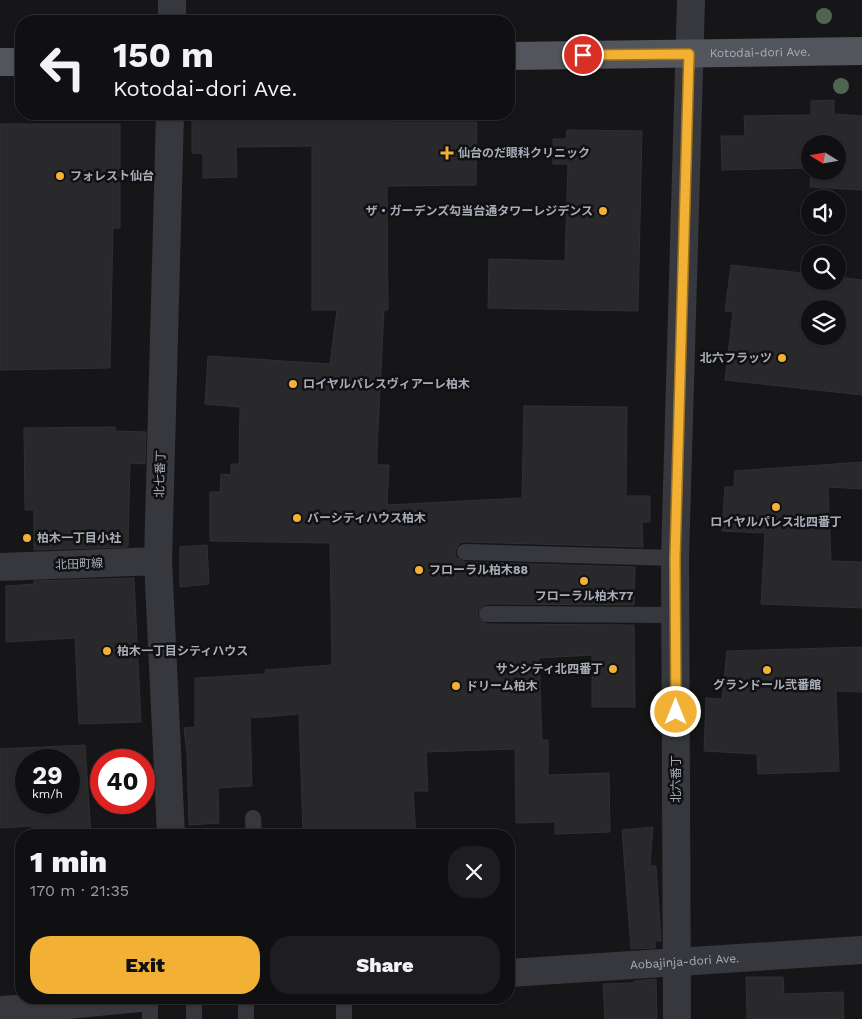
<!DOCTYPE html>
<html lang="en">
<head>
<meta charset="utf-8">
<style>
  :root { --surface:#101012; --page:#1e1e20; --text:#f1f3f6; --muted:#9c9d9f; --line:#303032; --accent:#f2b134 }
  body { margin:0; font-family:"Work Sans","Noto Sans JP",sans-serif; background:var(--page); color:var(--text); height:100vh; display:flex; flex-direction:column; font-size:19px; white-space:nowrap }
  * { box-sizing:border-box; margin:0 }
  p { font-size:16px; color:var(--muted) }
  .icon { flex:none; width:28px; height:28px; fill:none; stroke:currentColor; stroke-width:2; stroke-linecap:round; stroke-linejoin:round }
  .map { position:relative; flex:1; overflow:hidden }
  .sheet { position:absolute; left:15px; top:829px; width:500px; height:175px; display:flex; flex-direction:column; background:var(--surface); border-radius:20px; box-shadow:0 1px 4px #0004,0 0 0 1px var(--line) }
  .sheet>* { flex:none }
  .hud { position:absolute; left:15px; top:15px; width:500px; height:105px; border-radius:20px; box-shadow:0 1px 4px #0004,0 0 0 1px var(--line); background:#101012; color:var(--text); overflow:hidden }
  .needle { width:32px; rotate:281deg }
  .fabs { position:absolute; left:801px; top:135px; display:grid; gap:10px }
  .fabs a { display:grid; place-items:center; width:45px; height:45px; border-radius:50%; background:var(--surface); box-shadow:0 1px 4px #0004,0 0 0 1px var(--line); font-size:25px }
  .speed { position:absolute; left:15px; top:749px; display:flex; gap:10px; font-size:25px; font-weight:700; text-align:center }
  .speed>* { display:grid; place-content:center; width:65px; height:65px; border-radius:50%; background:var(--surface); box-shadow:0 1px 4px #0004,0 0 0 1px var(--line); line-height:1 }
  .speed small { font-size:12px; font-weight:400 }
  .speed .limit { border:8px solid #d22; background:#fff; color:#111 }
  .pin { position:absolute; display:grid; place-items:center; width:42px; height:42px; color:#fff; margin:-21px; border:2px solid #fff; border-radius:50%; box-shadow:0 1px 5px #0007 }
  .me { position:absolute; width:55px; margin:-28px; rotate:0deg; stroke-linejoin:round; filter:drop-shadow(0 0 4px #0008) }
  .turn { display:flex; align-items:center; gap:18px; height:105px; padding:0 15px; font-size:22px }
  .turn .icon { width:65px; height:65px; stroke-width:2.5 }
  .turn b { display:block; font-size:35px; line-height:42px }
  .round { display:grid; place-items:center; flex:none; width:52px; height:52px; border-radius:20px; background:var(--page) }
  .overview { display:flex; align-items:center; justify-content:space-between; height:85px; padding:0 15px }
  h1 { font-size:30px; font-weight:800; line-height:38px }
  .button { display:flex; gap:10px; margin-top:auto; padding:10px 15px }
  .button a { flex:1; height:58px; border-radius:20px; background:var(--accent); color:#111; font-size:20px; font-weight:800; line-height:58px; text-align:center }
  .button a+a { background:var(--page); color:var(--text) }
  .map>svg:first-child { display:block }
</style>
</head>
<body>
<div class="map">
<svg width="862" height="1019" viewBox="0 0 862 1019">
  <rect width="100%" height="100%" fill="#161618"/>
  <path fill="#29292c" stroke="#303034" fill-rule="evenodd" d="M834,100V114L862,116V190L810,187L811,171H838V144H810V168L722,170L721,136H745L744,116L811,115V101Z
    M234,114V116L290,115V120L386,119V122H477L476,185L387,186L388,310H384L377,450V465H389L387,505L522,498L524,406L627,407L626,496H650V522H642L643,547L465,542L460,543L455,551L456,557L465,562L635,567L634,605L487,604L482,606L477,613L479,619L487,624L634,625L635,707H592V655L539,658L542,740H548V775L609,773L610,832L555,834V822L516,823L515,749L426,752L428,791H413L416,835H303L299,714L250,718L252,786L218,788L219,823L189,825L187,754L184,728L195,727V678L266,674L265,670L332,665L330,543L210,541V492H220L221,474L231,475V464H239L240,407L205,404L208,356L330,364L337,310H312V146L236,147L237,177L203,178V154L192,153V115Z
    M0,124H120V228H113L110,368L0,370Z
    M567,130L642,131L638,311L488,308L489,259L565,261L568,164H553V139H566Z
    M731,265L810,274V281H838V277L862,280V395L725,380L733,312L725,311ZM810,309H838V336H810Z
    M115,427V431L146,432L145,464L130,463L128,547L34,550V510H25L24,428Z
    M862,462V489L828,487L831,561L862,562V608L761,604L765,533L722,531L725,487H734L735,471Z
    M207,545L209,584L180,587V547Z
    M134,578L141,722L79,724L75,638L6,642V586L34,584V581Z
    M862,647V692L836,691L839,771L758,774L757,754L704,751L706,698L722,699L727,651Z
    M85,745L91,835H32V826L0,828V749ZM26,760H69V802H26Z
    M653,827L650,866H656L661,941H655V948L631,949L622,830Z
    M746,977H783L784,994L843,992L844,1019H747Z
    M656,979L657,1019H605L603,984L634,983V981Z"/>
  <g fill="none" stroke-linecap="round" stroke-linejoin="round">
    <path stroke="#37383d" stroke-width="16" d="M465,552L675,558
      M487,614L675,615
      M253,818L254,835
      M150,998V1019
      M194,1019V998
      M246,1019V998
      M344,1019V998"/>
    <path stroke="#37383d" stroke-width="28" d="M172,21V0
      M170,114L158,561L171,835
      M0,567L158,561"/>
    <g stroke="#37383d" stroke-width="28">
      <path id="s1" d="M509,973L862,950"/>
      <path d="M0,1010L37,1008L140,998"/>
      <path d="M677,1019L675,558L691,0"/>
    </g>
    <g stroke="#53555c" stroke-width="28">
      <path id="s2" d="M509,56L862,51"/>
      <path d="M0,62H21"/>
    </g>
  </g>
  <g fill="#506452">
    <circle cx="824" cy="16" r="8"/>
    <circle cx="841" cy="86" r="8"/>
  </g>
  <g fill="none" stroke-linecap="round" stroke-linejoin="round">
    <g stroke="#9d7322" stroke-width="12">
      <path id="route" d="M583,55L689,54L675,558L676,712"/>
    </g>
    <use href="#route" stroke="#f2b134" stroke-width="9"/>
  </g>
  <g fill="#f2b134" stroke="#111113" stroke-width="2">
    <path d="M444.5 145.5h5v5h5v5h-5v5h-5v-5h-5v-5h5z"/>
    <circle cx="60" cy="176" r="5"/>
    <circle cx="603" cy="211" r="5"/>
    <circle cx="782" cy="358" r="5"/>
    <circle cx="293" cy="384" r="5"/>
    <circle cx="776" cy="507" r="5"/>
    <circle cx="297" cy="518" r="5"/>
    <circle cx="27" cy="538" r="5"/>
    <circle cx="419" cy="570" r="5"/>
    <circle cx="584" cy="581" r="5"/>
    <circle cx="107" cy="651" r="5"/>
    <circle cx="613" cy="669" r="5"/>
    <circle cx="767" cy="670" r="5"/>
    <circle cx="456" cy="686" r="5"/>
  </g>
  <g text-anchor="middle" stroke-width="5" stroke-linejoin="round" paint-order="stroke">
    <g font-size="12" fill="#a8adb8" stroke="#111113">
      <text dy="4" stroke="none"><textPath href="#s2" startOffset="251">Kotodai-dori Ave.</textPath></text>
      <text transform="translate(160 474) rotate(-88)" y="4">北七番丁</text>
      <text transform="translate(79 564) rotate(-2)" y="4">北田町線</text>
      <text transform="translate(676 779) rotate(-90)" y="4">北六番丁</text>
      <text dy="4" stroke="none"><textPath href="#s1" startOffset="176">Aobajinja-dori Ave.</textPath></text>
    </g>
    <g font-size="12" font-weight="bold" fill="#a8adb8" stroke="#111113" text-anchor="start">
      <text x="458" y="157">仙台のだ眼科クリニック</text>
      <text x="70" y="180">フォレスト仙台</text>
      <text x="593" y="215" text-anchor="end">ザ・ガーデンズ勾当台通タワーレジデンス</text>
      <text x="772" y="362" text-anchor="end">北六フラッツ</text>
      <text x="303" y="388">ロイヤルパレスヴィアーレ柏木</text>
      <text x="307" y="522">バーシティハウス柏木</text>
      <text x="776" y="526" text-anchor="middle">ロイヤルパレス北四番丁</text>
      <text x="37" y="542">柏木一丁目小社</text>
      <text x="429" y="574">フローラル柏木88</text>
      <text x="584" y="600" text-anchor="middle">フローラル柏木77</text>
      <text x="117" y="655">柏木一丁目シティハウス</text>
      <text x="603" y="673" text-anchor="end">サンシティ北四番丁</text>
      <text x="767" y="689" text-anchor="middle">グランドール弐番館</text>
      <text x="466" y="690">ドリーム柏木</text>
    </g>
  </g>
</svg>
<div class="fabs">
<a><svg class="needle" viewBox="-14 -14 28 28"><path d="M0-13l5 13h-10z" fill="#e53935"/><path d="M0 13l5-13h-10z" fill="#9c9d9f"/></svg></a>
<a><svg class="icon" aria-label="sound" viewBox="0 0 24 24"><path d="M4 9h4l5-4v14l-5-4H4zM17 9q2 3 0 6"/></svg></a>
<a><svg class="icon" aria-label="search" viewBox="0 0 24 24"><circle cx="10" cy="10" r="6"/><path d="M15 15l6 6"/></svg></a>
<a><svg class="icon" aria-label="layers" viewBox="0 0 24 24"><path d="M12 4l9 5-9 5-9-5zM3 14l9 5 9-5"/></svg></a>
</div>
<div class="speed"><div>29<small>km/h</small></div><div class="limit">40</div></div>
<div class="pin" style="left:583px;top:55px;background:#d93025"><svg class="icon" aria-label="arrive" viewBox="0 0 24 24"><path d="M6 21V4h12l-3 4 3 4H6"/></svg></div>
<svg class="me" style="left:676px;top:712px" viewBox="-20 -20 40 40"><circle r="17" fill="#f2b134" stroke="#fff" stroke-width="3"/><path d="M0-11L8 9 0 5-8 9z" fill="#fff"/></svg>
<div class="hud">
<div class="turn"><svg class="icon" aria-label="left" viewBox="0 0 24 24"><path d="M17 20v-9H6M10 6l-5 5 5 5"/></svg><div><b>150 m</b>Kotodai-dori Ave.</div></div>
</div>
<section class="sheet">
<div class="overview"><div><h1>1 min</h1><p>170 m · 21:35</p></div><a class="round"><svg class="icon" aria-label="close" viewBox="0 0 24 24"><path d="M6 6l12 12M18 6L6 18"/></svg></a></div>
<div class="button"><a>Exit</a><a>Share</a></div>
</section>
</div>
</body>
</html>
